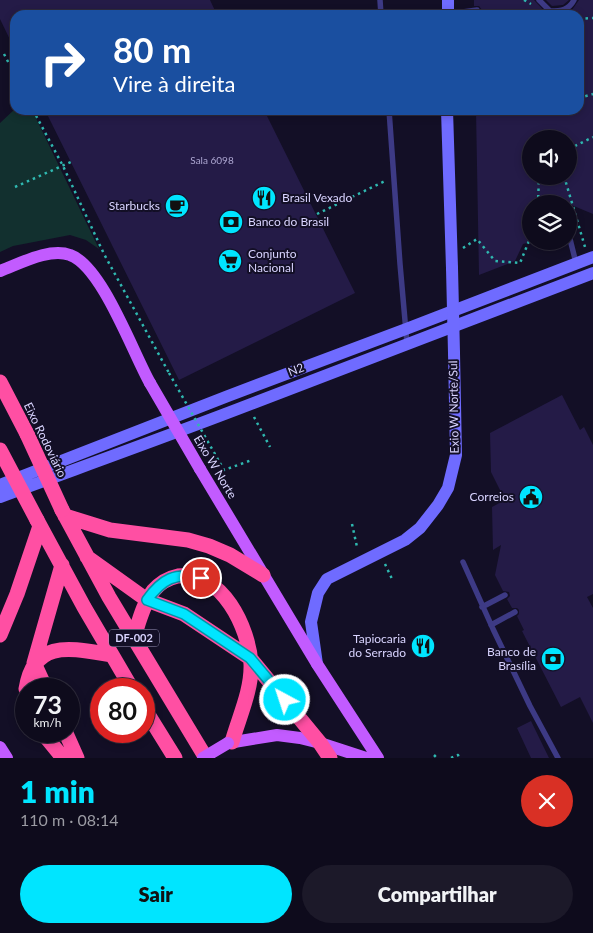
<!DOCTYPE html>
<html lang="pt">
<head>
<meta charset="utf-8">
<style>
  :root { --surface:#0e0b1c; --page:#1c1929; --text:#f1f3f6; --muted:#9b9ba3; --line:#2e2b3b; --accent:#00e5ff }
  body { margin:0; font-family:Lato,sans-serif; background:var(--page); color:var(--text); height:100vh; display:flex; flex-direction:column; font-size:19px; white-space:nowrap }
  * { box-sizing:border-box; margin:0 }
  p { font-size:16px; color:var(--muted) }
  .icon { flex:none; width:28px; height:28px; fill:none; stroke:currentColor; stroke-width:2; stroke-linecap:round; stroke-linejoin:round }
  .map { position:relative; height:758px; overflow:hidden }
  .panel { display:flex; flex-direction:column; background:var(--surface); flex:1 }
  .panel>* { flex:none }
  .guide { position:absolute; left:10px; top:10px; width:574px; height:105px; border-radius:15px; box-shadow:0 2px 8px #0003,0 0 0 1px var(--line); background:#1a4fa0; color:#fff; overflow:hidden }
  .tools { position:absolute; left:522px; top:130px; display:grid; gap:10px }
  .tools a { display:grid; place-items:center; width:55px; height:55px; border-radius:50%; background:var(--surface); box-shadow:0 2px 8px #0003,0 0 0 1px var(--line); font-size:25px }
  .speed { position:absolute; left:15px; top:678px; display:flex; gap:10px; font-size:25px; font-weight:700; text-align:center }
  .speed>* { display:grid; place-content:center; width:65px; height:65px; border-radius:50%; background:var(--surface); box-shadow:0 2px 8px #0003,0 0 0 1px var(--line); line-height:1 }
  .speed small { font-size:12px; font-weight:400 }
  .speed .limit { border:8px solid #d22; background:#fff; color:#111 }
  .pin { position:absolute; display:grid; place-items:center; width:42px; height:42px; color:#fff; margin:-21px; border:2px solid #fff; border-radius:50%; box-shadow:0 1px 5px #0007 }
  .me { position:absolute; width:55px; margin:-28px; rotate:320deg; stroke-linejoin:round; filter:drop-shadow(0 0 4px #0008) }
  .turn { display:flex; align-items:center; gap:18px; height:105px; padding:0 20px; font-size:22px }
  .turn .icon { width:65px; height:65px; stroke-width:2.5 }
  .turn b { display:block; font-size:35px; line-height:42px }
  .round { display:grid; place-items:center; flex:none; width:52px; height:52px; border-radius:26px; background:var(--page) }
  .summary { display:flex; align-items:center; justify-content:space-between; height:85px; padding:0 20px }
  h1 { font-size:30px; font-weight:800; line-height:38px; color:var(--accent) }
  .action { display:flex; gap:10px; margin-top:auto; padding:10px 20px }
  .action a { flex:1; height:58px; border-radius:30px; background:var(--accent); color:#111; font-size:20px; font-weight:800; line-height:58px; text-align:center }
  .action a+a { background:var(--page); color:var(--text) }
  .map>svg:first-child { display:block }
</style>
</head>
<body>
<div class="map">
<svg width="593" height="758" viewBox="0 0 593 758">
  <rect width="100%" height="100%" fill="#130f26"/>
  <path fill="#12302f" d="M15,109V110H32L99,249L86,240L70,235L13,246L0,252V123Z"/>
  <path fill="#241b47" fill-rule="evenodd" d="M0,0H210L217,15H15V50L0,19Z
    M474,0H534L548,15H475L480,13L482,10L479,6H474Z
    M546,0H569L563,5L552,6Z
    M579,0H593V214L569,204H531V242L523,244L515,261L479,275L476,110H579V15H560L572,10ZM531,139H569V176H531Z
    M45,110H264L355,293L179,380Z
    M562,395L580,430L584,427L593,445V594L587,597L593,608V723L580,697L561,707L522,631L524,630L517,616L519,614V610L517,608H512L507,599L510,596L509,592L503,591L495,575L501,545L493,550L492,507L505,500L491,472L490,433Z
    M531,721L549,758H531L517,728Z"/>
  <g fill="none" stroke-linecap="round" stroke-linejoin="round">
    <path stroke="#2fb8b0" stroke-width="2.5" stroke-dasharray="2.5 4" stroke-linecap="butt" d="M524,0L531,4
      M579,19L593,18
      M4,54L15,75
      M579,98L593,94
      M33,110L63,166L104,254L169,373
      M569,149L593,137
      M564,176L585,247
      M15,187L73,161
      M538,204L539,176
      M317,214L385,181
      M463,248L477,239L495,261L520,263L531,236
      M254,417L270,447
      M220,463L224,470L252,460
      M352,524L357,547
      M385,564L392,579
      M434,755L437,758
      M451,758L458,755L459,758"/>
    <path stroke="#3d3a85" stroke-width="5.5" d="M380,0L381,15
      M539,0L550,11C561,11 569,10 574,0
      M448,14L477,10
      M389,110L400,264L407,343
      M569,235L576,263
      M463,562L493,629L530,706L558,758
      M482,607L505,595
      M491,625L515,612"/>
    <path stroke="#6f6bff" stroke-width="12" d="M448,0V15
      M447,110L452,268
      M0,485L228,396L406,329L593,257
      M0,497C84,466 168,436 251,404C365,361 479,316 593,273
      M317,664L311,622L318,593L327,579L405,540L420,528L438,505L448,488L456,455L454,353"/>
    <path stroke="#c25bff" stroke-width="12" d="M0,271C19,264 50,247 70,255C102,266 133,353 150,383
      M200,469L317,664L378,758
      M228,743L277,735L300,738L320,743L366,758
      M0,747L7,758"/>
    <path stroke="#ff4fa3" stroke-width="15" d="M0,382L27,434
      M62,510L109,597L206,758
      M65,516L110,530L188,540L209,546L230,555L263,575
      M37,520L84,607L132,689
      M87,557L147,600L184,614L250,658L320,743L330,758
      M0,635L17,594L40,526
      M134,637C139,622 143,604 153,591C159,584 168,578 178,576C222,570 249,628 251,664C252,690 239,717 232,742
      M26,689C34,637 74,649 112,655
      M46,689L34,663L62,565
      M144,708L175,758
      M41,731L59,753L65,758
      M65,731L77,758"/>
    <path stroke="#2fb8b0" stroke-width="2.5" stroke-dasharray="2.5 4" stroke-linecap="butt" d="M169,373L220,463"/>
    <path stroke="#6f6bff" stroke-width="12" d="M452,268L454,353"/>
    <path stroke="#c25bff" stroke-width="12" d="M150,383L200,469
      M203,758L228,743"/>
    <path stroke="#ff4fa3" stroke-width="15" d="M27,434L62,510
      M0,450L37,520"/>
  </g>
  <g fill="none" stroke-linecap="round" stroke-linejoin="round">
    <g stroke="#0095a6" stroke-width="12">
      <path id="route" d="M201,578C175,572 162,579 147,600L184,614L250,658L285,700"/>
    </g>
    <use href="#route" stroke="#00e5ff" stroke-width="9"/>
  </g>
  <defs>
    <g id="restaurant-disc" transform="scale(1.25)"><circle r="9.5" fill="#00e5ff" stroke="#130f26"/><path d="M-5-6h1v4h1v-4h1v4h1v-4h1v5L-1.5 .5V6h-2V.5L-5-1ZM5-6V6H3V1.5H1.5Q1.5-4 5-6Z" fill="#111"/></g>
    <g id="cafe-disc" transform="scale(1.25)"><circle r="9.5" fill="#00e5ff" stroke="#130f26"/><path d="M-5.5-4.5H6V0H3Q3 3.5 0 3.5H-2.5Q-5.5 3.5-5.5 0ZM3-3.2v2h1.7v-2ZM-6 4.5H4V6H-6Z" fill="#111"/></g>
    <g id="bank-disc" transform="scale(1.25)"><circle r="9.5" fill="#00e5ff" stroke="#130f26"/><path d="M-6-4H6V4H-6ZM0-2.3a2.3 2.3 0 1 0 0 4.6a2.3 2.3 0 1 0 0-4.6Z" fill="#111"/></g>
    <g id="supermarket-disc" transform="scale(1.25)"><circle r="9.5" fill="#00e5ff" stroke="#130f26"/><path d="M-6-5.5h2.5l.6 2H6L4.5 2H-2.5L-4.4-4H-6ZM-1.5 3.2a1.3 1.3 0 1 0 .1 0ZM3 3.2a1.3 1.3 0 1 0 .1 0Z" fill="#111"/></g>
    <g id="civic-disc" transform="scale(1.25)"><circle r="9.5" fill="#00e5ff" stroke="#130f26"/><path d="M-.6-6.5H3V-4.5H.6V-3L4-1V1h2V6H-6V1h2V-1L-.6-3ZM-1.2 2.5V6h2.4V2.5Z" fill="#111"/></g>
  </defs>
  <g fill-rule="evenodd">
    <use href="#restaurant-disc" x="264" y="198"/>
    <use href="#cafe-disc" x="177" y="206"/>
    <use href="#bank-disc" x="231" y="222"/>
    <use href="#supermarket-disc" x="230" y="261"/>
    <use href="#civic-disc" x="531" y="497"/>
    <use href="#restaurant-disc" x="423" y="646"/>
    <use href="#bank-disc" x="553" y="659"/>
  </g>
  <g text-anchor="middle" stroke-width="4" stroke-linejoin="round" paint-order="stroke">
    <g font-size="10" fill="#aca6d1">
      <text x="212" y="164">Sala 6098</text>
    </g>
    <rect fill="#130f26" stroke="#9e99be" stroke-width="1" x="109" y="629.5" width="50" height="17" rx="4"/>
    <g font-size="11" font-weight="bold" fill="#d9d4ff">
      <text x="134" y="642">DF-002</text>
    </g>
    <g font-size="12" fill="#d9d4ff" stroke="#130f26" text-anchor="end">
      <text x="282" y="202" text-anchor="start">Brasil Vexado</text>
      <text x="160" y="210">Starbucks</text>
      <text x="248" y="226" text-anchor="start">Banco do Brasil</text>
      <text x="248" y="258" text-anchor="start">Conjunto<tspan x="248" dy="14">Nacional</tspan></text>
      <text x="514" y="501">Correios</text>
      <text x="406" y="643">Tapiocaria<tspan x="406" dy="14">do Serrado</tspan></text>
      <text x="536" y="656">Banco de<tspan x="536" dy="14">Brasília</tspan></text>
    </g>
    <g font-size="12" fill="#d9d4ff" stroke="#130f26">
      <text transform="translate(296 370) rotate(-21)" y="4">N2</text>
      <text transform="translate(454 407) rotate(-91)" y="4">Exio W Norte/Sul</text>
      <text transform="translate(45 440) rotate(64)" y="4">Eixo Rodoviário</text>
      <text transform="translate(215 467) rotate(59)" y="4">Eixo W Norte</text>
    </g>
  </g>
</svg>
<div class="tools">
<a><svg class="icon" aria-label="sound" viewBox="0 0 24 24"><path d="M4 9h4l5-4v14l-5-4H4zM17 9q2 3 0 6"/></svg></a>
<a><svg class="icon" aria-label="layers" viewBox="0 0 24 24"><path d="M12 4l9 5-9 5-9-5zM3 14l9 5 9-5"/></svg></a>
</div>
<div class="speed"><div>73<small>km/h</small></div><div class="limit">80</div></div>
<div class="pin" style="left:201px;top:578px;background:#d93025"><svg class="icon" aria-label="arrive" viewBox="0 0 24 24"><path d="M6 21V4h12l-3 4 3 4H6"/></svg></div>
<svg class="me" style="left:285px;top:700px" viewBox="-20 -20 40 40"><circle r="17" fill="#00e5ff" stroke="#fff" stroke-width="3"/><path d="M0-11L8 9 0 5-8 9z" fill="#fff"/></svg>
<div class="guide">
<div class="turn"><svg class="icon" aria-label="right" viewBox="0 0 24 24"><path d="M7 20v-9h11M14 6l5 5-5 5"/></svg><div><b>80 m</b>Vire à direita</div></div>
</div>
</div>
<section class="panel">
<div class="summary"><div><h1>1 min</h1><p>110 m · 08:14</p></div><a class="round" style="background:#d93025;color:#fff"><svg class="icon" aria-label="close" viewBox="0 0 24 24"><path d="M6 6l12 12M18 6L6 18"/></svg></a></div>
<div class="action"><a>Sair</a><a>Compartilhar</a></div>
</section>
</body>
</html>
